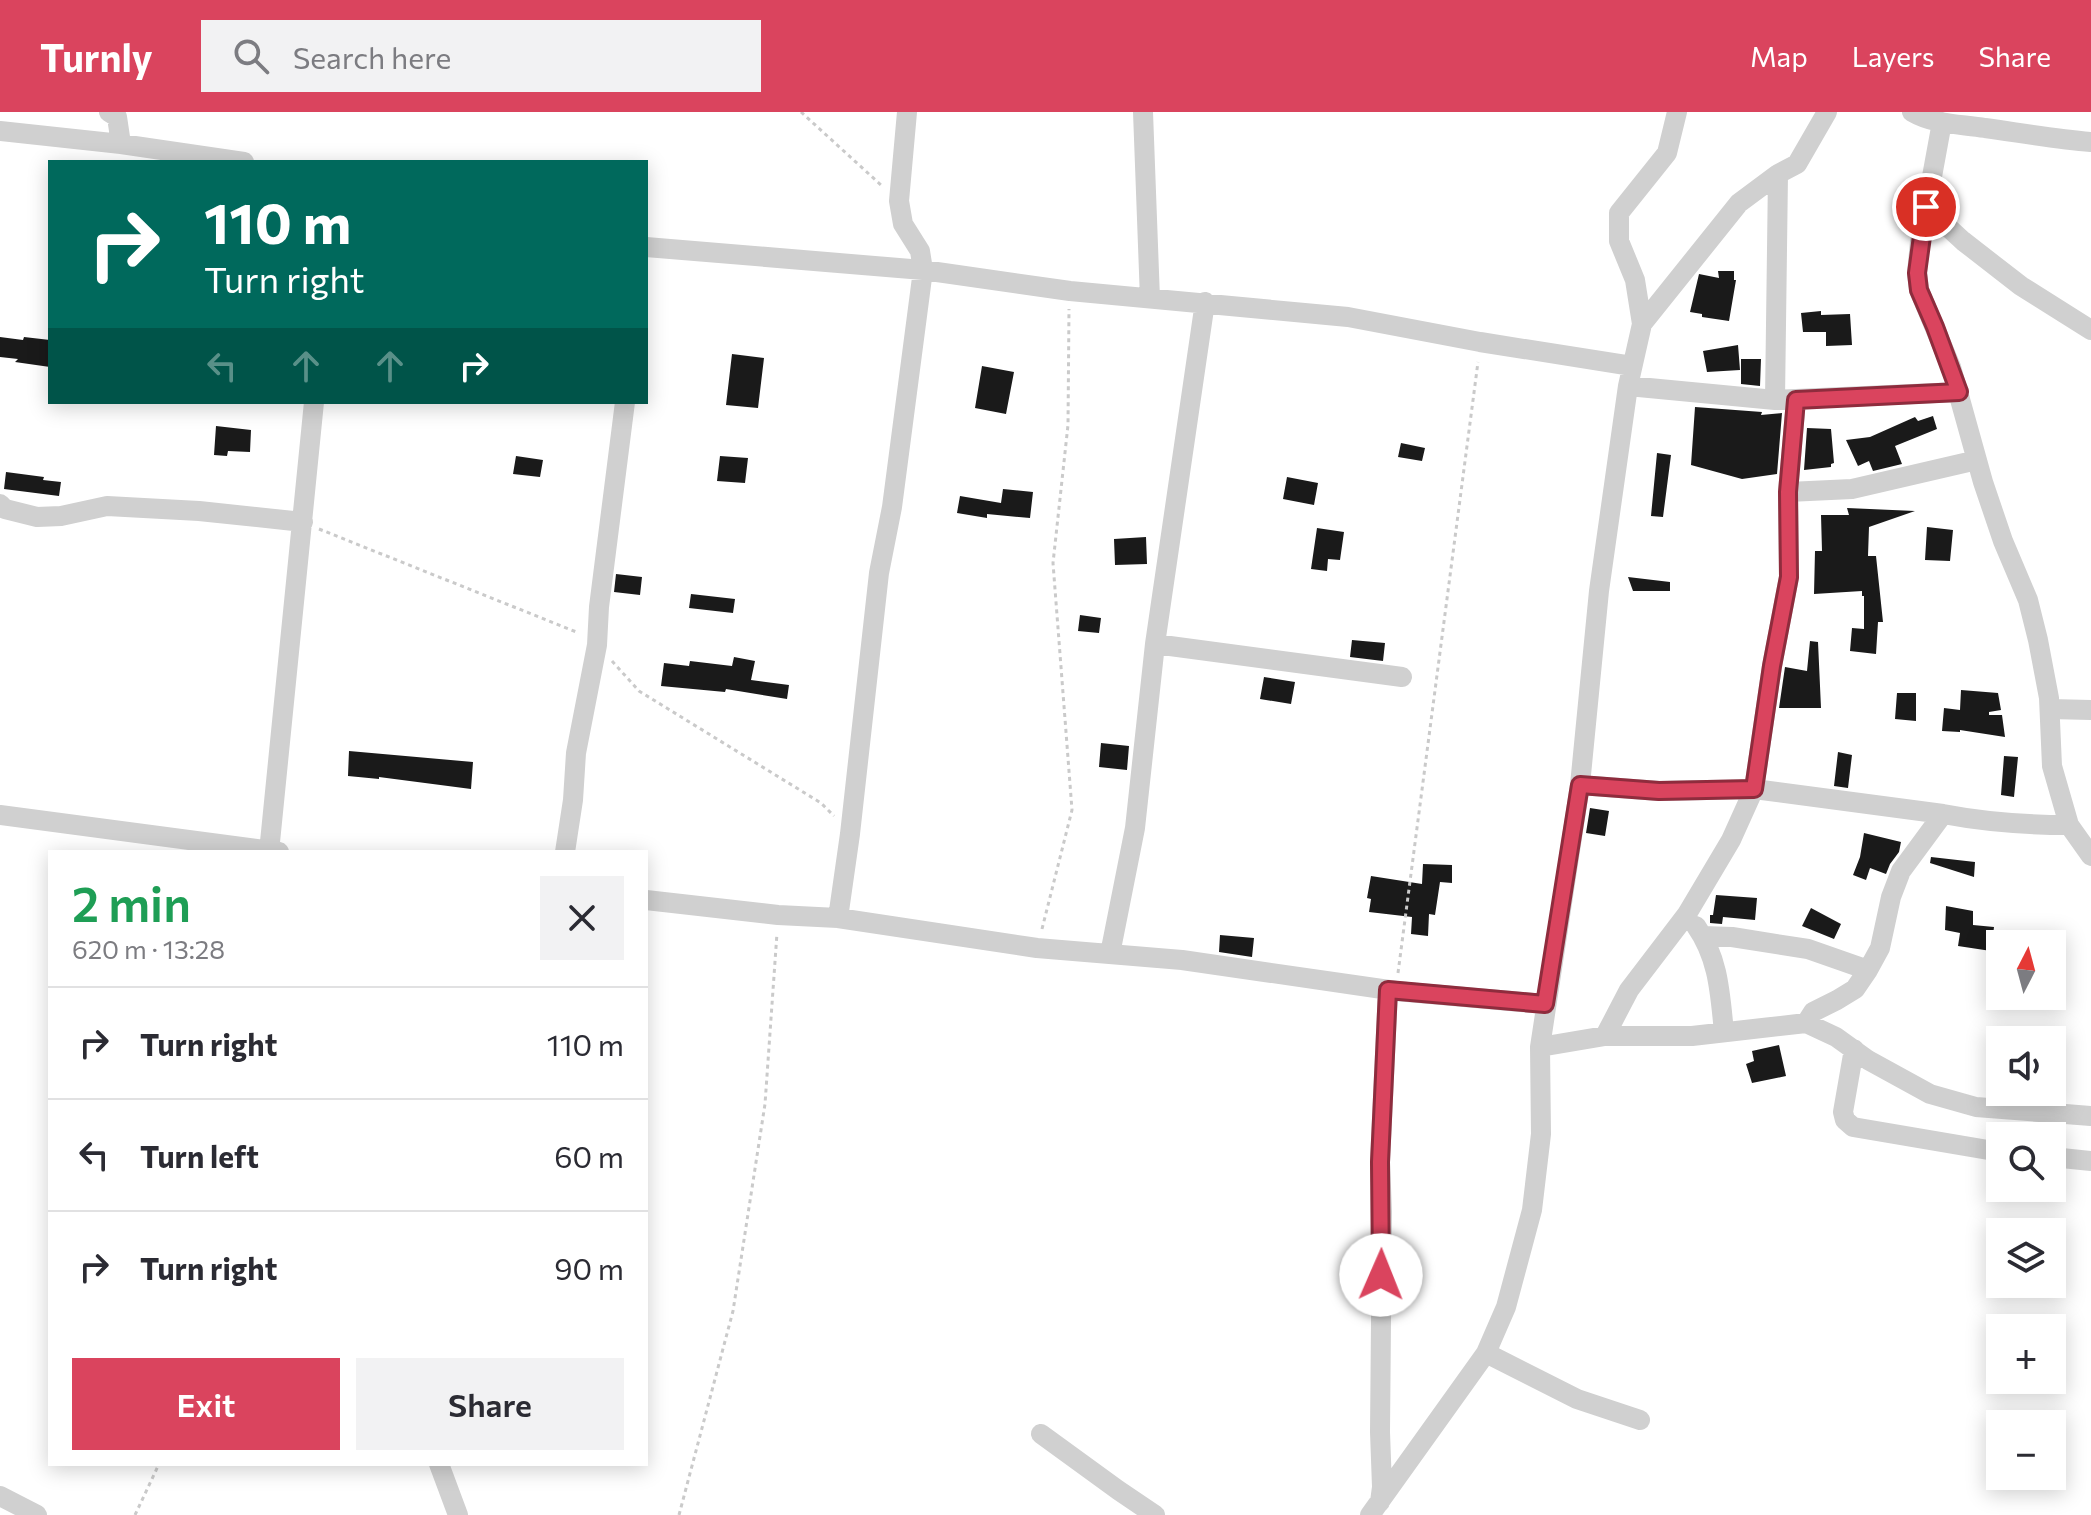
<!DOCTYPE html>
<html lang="en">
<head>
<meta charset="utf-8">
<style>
  :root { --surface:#fff; --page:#f2f2f3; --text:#2b2b33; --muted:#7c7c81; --line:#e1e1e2; --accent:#da445e }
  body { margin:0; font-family:Commissioner,sans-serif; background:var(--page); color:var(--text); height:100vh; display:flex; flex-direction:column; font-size:30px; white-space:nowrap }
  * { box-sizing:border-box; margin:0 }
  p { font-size:26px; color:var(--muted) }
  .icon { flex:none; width:44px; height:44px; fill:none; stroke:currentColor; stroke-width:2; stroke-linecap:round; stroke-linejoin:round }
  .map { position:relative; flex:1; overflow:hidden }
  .details { position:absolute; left:48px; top:738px; width:600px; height:616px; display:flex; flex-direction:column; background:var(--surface); border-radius:0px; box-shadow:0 4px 20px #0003 }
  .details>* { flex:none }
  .top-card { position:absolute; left:48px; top:48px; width:600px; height:244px; border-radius:0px; box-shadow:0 4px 20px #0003; background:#00695c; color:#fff; overflow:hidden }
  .needle { width:52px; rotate:6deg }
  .buttons { position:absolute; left:1986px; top:818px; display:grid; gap:16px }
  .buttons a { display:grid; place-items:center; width:80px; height:80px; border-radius:0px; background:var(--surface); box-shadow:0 4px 20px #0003; font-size:40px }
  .pin { position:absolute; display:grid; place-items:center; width:68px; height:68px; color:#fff; margin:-34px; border:4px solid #fff; border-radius:50%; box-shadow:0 2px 8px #0007 }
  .me { position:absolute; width:88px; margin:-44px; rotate:1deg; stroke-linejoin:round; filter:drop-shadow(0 0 6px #0008) }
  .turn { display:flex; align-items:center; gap:28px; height:168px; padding:0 24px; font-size:36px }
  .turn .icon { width:104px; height:104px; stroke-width:2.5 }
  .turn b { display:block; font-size:56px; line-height:68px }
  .lanes { display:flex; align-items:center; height:76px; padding:0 24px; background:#0003; justify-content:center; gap:40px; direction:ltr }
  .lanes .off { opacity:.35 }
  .round { display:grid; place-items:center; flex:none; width:84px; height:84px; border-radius:0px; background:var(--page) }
  .head { display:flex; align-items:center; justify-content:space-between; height:136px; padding:0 24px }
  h1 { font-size:48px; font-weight:600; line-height:60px; color:#1e9e55 }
  .primary-button { display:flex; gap:16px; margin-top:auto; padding:16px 24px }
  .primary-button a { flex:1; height:92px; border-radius:0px; background:var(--accent); color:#fff; font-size:32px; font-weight:600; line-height:92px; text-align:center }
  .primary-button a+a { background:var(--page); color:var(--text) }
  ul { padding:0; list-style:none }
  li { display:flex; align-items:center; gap:24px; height:112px; padding:0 24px; border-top:2px solid var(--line) }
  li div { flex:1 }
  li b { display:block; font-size:30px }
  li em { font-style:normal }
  header { display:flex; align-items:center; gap:48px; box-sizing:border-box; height:112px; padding:0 40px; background:var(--accent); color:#fff }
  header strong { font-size:38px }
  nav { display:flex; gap:44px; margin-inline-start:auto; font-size:28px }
  .search { width:560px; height:72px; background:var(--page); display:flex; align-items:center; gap:20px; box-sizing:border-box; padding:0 28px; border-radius:0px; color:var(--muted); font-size:30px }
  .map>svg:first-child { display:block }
</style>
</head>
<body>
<header>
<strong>Turnly</strong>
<div class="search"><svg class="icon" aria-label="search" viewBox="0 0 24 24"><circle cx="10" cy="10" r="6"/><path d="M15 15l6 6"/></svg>Search here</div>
<nav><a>Map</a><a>Layers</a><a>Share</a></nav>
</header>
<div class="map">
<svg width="2091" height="1403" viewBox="0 0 2091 1403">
  <rect width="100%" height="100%" fill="#fff"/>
  <path fill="#1a1a1a" d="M1718,159H1734V168H1736L1729,209L1702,205V202L1690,200L1699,162L1719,166Z
    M1821,199V203L1850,202L1852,233L1826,234V220H1803L1801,201Z
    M0,225L23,228L24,225L50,228V255L15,250L18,247L0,245Z
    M1738,233L1740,258L1707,260L1703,239Z
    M732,242L764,246L758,296L726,293Z
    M1741,247H1761L1760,274L1741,272Z
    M982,254L1014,260L1006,302L975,296Z
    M1695,295L1762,300L1761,303L1782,301L1777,362L1742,367L1691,353Z
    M1933,304L1937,317L1895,334L1902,352L1873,359L1869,349L1858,354L1846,328L1870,325L1915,305L1918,309Z
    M216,314L251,318L250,340L228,339L227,344L214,343Z
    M1807,316L1831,317L1834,351L1831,352V355L1804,358Z
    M1401,331L1425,336L1422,349L1398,345Z
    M1657,341L1671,343L1663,405L1651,404Z
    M516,344L543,348L540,365L513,362Z
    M720,344L748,346L745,371L717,369Z
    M6,360L44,365L43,368L61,370L59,384L4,377Z
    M1287,365L1318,371L1314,393L1283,387Z
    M1003,377L1033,380L1030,406L987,402V406L957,401L960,384L1001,391Z
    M1847,396L1915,399L1869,415L1868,444H1876L1883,510H1878L1876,542L1850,539L1852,516L1864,517V484H1862V479L1814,482L1815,439H1822L1821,403H1849Z
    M1927,415L1953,418L1950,449L1925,448Z
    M1317,416L1344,420L1340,448L1328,447L1327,459L1311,457Z
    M1146,425L1147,452L1115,453L1114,427Z
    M616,462L642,465L640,483L614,480Z
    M1628,465L1670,470V479H1633Z
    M691,482L735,487L733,501L689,496Z
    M1080,503L1101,506L1099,521L1078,519Z
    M1352,528L1385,531L1383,549L1350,545Z
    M1810,529L1818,530L1821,596H1779L1785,555L1807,559Z
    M734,545L755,549L751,568L789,573L787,587L726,577L725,580L661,574L664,551L689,554L690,549L732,554Z
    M1264,565L1295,570L1291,592L1260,587Z
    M1961,578L1998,581L2001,598L1989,600V603H2002L2005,625L1960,618V620L1942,619L1944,596L1960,598Z
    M1897,581H1916V609L1895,607Z
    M1101,631L1129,634L1127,658L1099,655Z
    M349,639L473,650L471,677L379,665V667L348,664Z
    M1838,640L1852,643L1848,676L1834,674Z
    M2004,644L2018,645L2014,685L2001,683Z
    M1590,696L1609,699L1605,724L1586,721Z
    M1864,721L1901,730L1899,740L1890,752L1886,762L1870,756L1866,768L1853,763L1860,745Z
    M1931,745L1975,750L1974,765L1930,751Z
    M1423,752L1452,753V771L1440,770L1435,803L1429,802L1428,824L1411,822L1412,805L1369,800L1371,787L1367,786L1371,764L1422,772Z
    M1716,783L1757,786L1755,808L1723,805L1722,812L1710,811V803H1713Z
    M1946,794L1973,799V813L1994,815L1991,839L1958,834L1960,821L1945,818Z
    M1811,796L1841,812L1834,827L1802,814Z
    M1220,823L1254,826L1252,845L1219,840Z
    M1779,933L1786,964L1752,971L1746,952L1754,949L1752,939Z"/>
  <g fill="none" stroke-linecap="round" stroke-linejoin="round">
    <path stroke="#cacaca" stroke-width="3" stroke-dasharray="4 4" stroke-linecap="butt" d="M801,0L881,73
      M319,417L579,521
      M612,549L639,579L821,691L834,704
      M1042,817L1072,698L1053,451L1068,313L1069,197
      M1398,861L1478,250
      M135,1403L159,1352
      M679,1403L733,1199L765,992L777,821"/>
    <path stroke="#d0d0d0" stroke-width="20" d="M109,0L117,5L121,32
      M1143,0L1150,187
      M1912,0C1934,13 1961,12 1985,16C2021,21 2055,27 2091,30
      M1942,10L1920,130L1917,161L1919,178L1951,255L1983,370L2003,429L2028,488L2038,528L2049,586L2052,654L2069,713L2091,744
      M0,19L121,32L244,50
      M1926,95L1963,129L2021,174L2091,218
      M646,135L923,158L1070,179L1348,205L1480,230L1632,254
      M1642,212L1739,91L1778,62L1797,52L1827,0
      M1628,274L1775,288L1959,280
      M1775,288L1778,62
      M1788,380L1852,377L1977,348
      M0,392L5,397L37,405L61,404L107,394L199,399L303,410
      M1155,532L1402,565
      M2050,597L2091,598
      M1580,673L1659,679L1754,677L1772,554L1789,465L1788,380L1796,288
      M0,703L279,740
      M269,740L314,290
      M565,740L573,688L576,641L597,533L599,495L625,290
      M646,788L778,803L838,806L1037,836L1182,848L1396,879L1545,892
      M838,806L850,722L879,461L892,395L923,158L920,139L903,112L899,89L907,0
      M1696,814C1719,847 1720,882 1724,920
      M1703,824L1732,825L1808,837L1868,858
      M1110,842L1135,716L1155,532L1205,190
      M1806,911L1836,925L1868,948L1930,982L1976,995L2091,1004
      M1605,924L1629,878L1687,802L1731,728L1754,677L1943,702
      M1540,935L1605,924H1692L1806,911L1813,900L1837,888L1855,877L1868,858L1880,836L1891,785L1901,759L1943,702C1985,710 2025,713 2069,713
      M1854,937L1843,1000L1845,1008L1853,1015L2000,1040
      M2052,1045L2091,1049
      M1486,1241L1577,1287L1640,1308
      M1041,1322L1118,1378L1155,1403
      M439,1352L458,1403
      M0,1384L37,1403
      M1380,1390L1382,1375L1380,1320L1382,1100L1380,1050L1388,878
      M1370,1403L1486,1241L1506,1195L1532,1098L1541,1022L1540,935L1580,673L1599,479L1628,274L1642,212L1635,168L1619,129V101L1667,41L1677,0"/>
  </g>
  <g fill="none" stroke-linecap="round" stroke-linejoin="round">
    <g stroke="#8e2c3d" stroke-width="20">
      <path id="route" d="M1381,1163L1380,1050L1388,878L1545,892L1580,673L1659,679L1754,677L1772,554L1789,465L1788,380L1796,288L1959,280L1935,215L1919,178L1917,161L1926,95"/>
    </g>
    <use href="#route" stroke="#da445e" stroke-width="14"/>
  </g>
</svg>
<div class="buttons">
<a><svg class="needle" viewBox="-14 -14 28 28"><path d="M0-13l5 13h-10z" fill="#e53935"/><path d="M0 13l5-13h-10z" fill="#7c7c81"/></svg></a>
<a><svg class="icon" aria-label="sound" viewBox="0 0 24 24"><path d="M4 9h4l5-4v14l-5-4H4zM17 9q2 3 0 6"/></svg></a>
<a><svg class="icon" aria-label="search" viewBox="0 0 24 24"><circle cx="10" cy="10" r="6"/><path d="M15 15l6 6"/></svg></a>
<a><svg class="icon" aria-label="layers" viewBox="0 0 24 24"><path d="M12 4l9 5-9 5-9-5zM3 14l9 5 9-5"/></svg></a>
<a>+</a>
<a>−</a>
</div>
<div class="pin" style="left:1926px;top:95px;background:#d93025"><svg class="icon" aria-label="arrive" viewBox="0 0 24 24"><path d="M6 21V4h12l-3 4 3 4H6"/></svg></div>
<svg class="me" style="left:1381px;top:1163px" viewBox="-20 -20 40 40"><circle r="19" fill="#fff"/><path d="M0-13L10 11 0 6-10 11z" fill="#da445e"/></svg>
<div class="top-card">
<div class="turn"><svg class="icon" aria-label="right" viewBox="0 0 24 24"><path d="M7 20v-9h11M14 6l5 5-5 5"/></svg><div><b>110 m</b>Turn right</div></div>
<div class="lanes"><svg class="icon off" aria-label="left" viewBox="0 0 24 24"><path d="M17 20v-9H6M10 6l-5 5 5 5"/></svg><svg class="icon off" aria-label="ahead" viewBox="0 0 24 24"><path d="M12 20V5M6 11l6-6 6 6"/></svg><svg class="icon off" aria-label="ahead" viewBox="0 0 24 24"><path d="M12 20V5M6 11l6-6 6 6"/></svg><svg class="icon" aria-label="right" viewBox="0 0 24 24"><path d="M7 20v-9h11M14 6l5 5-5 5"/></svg></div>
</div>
<section class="details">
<div class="head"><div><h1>2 min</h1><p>620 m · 13:28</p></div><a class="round"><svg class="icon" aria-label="close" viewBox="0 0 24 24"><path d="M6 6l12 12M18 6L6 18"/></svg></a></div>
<ul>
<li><svg class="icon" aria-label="right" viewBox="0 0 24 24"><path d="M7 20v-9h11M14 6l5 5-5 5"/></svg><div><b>Turn right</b></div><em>110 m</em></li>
<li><svg class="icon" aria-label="left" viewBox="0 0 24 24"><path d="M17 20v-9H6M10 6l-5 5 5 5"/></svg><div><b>Turn left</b></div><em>60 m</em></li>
<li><svg class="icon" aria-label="right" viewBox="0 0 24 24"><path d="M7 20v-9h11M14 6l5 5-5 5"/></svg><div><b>Turn right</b></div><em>90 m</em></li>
</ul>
<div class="primary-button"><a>Exit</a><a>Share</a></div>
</section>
</div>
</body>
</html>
